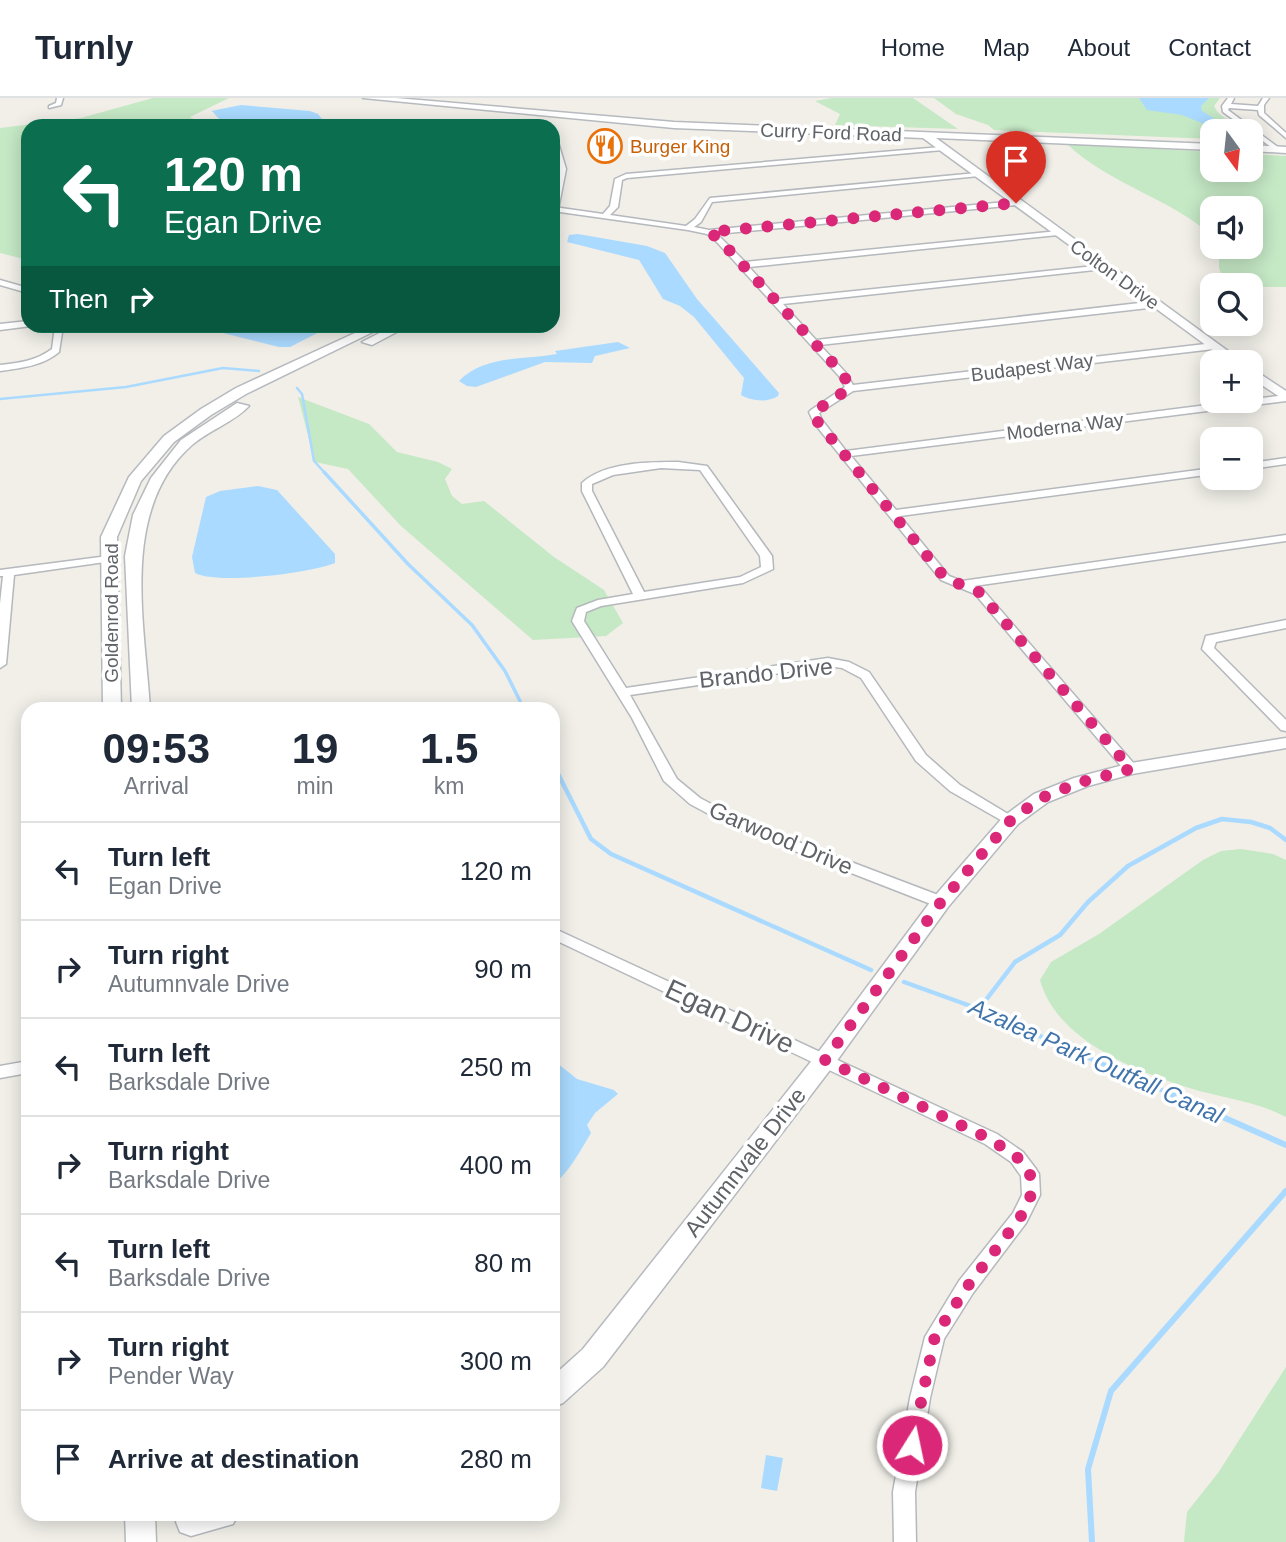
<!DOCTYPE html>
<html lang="en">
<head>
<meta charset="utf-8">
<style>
  :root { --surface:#fff; --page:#f2f2f3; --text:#1f2937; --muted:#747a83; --line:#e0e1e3 }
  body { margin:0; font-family:Arial,sans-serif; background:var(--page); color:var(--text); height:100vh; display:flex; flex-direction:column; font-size:26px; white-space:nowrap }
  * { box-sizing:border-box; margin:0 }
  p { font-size:23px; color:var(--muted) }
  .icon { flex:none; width:38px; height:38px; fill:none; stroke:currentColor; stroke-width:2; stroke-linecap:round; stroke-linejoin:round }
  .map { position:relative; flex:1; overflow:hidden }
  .details { position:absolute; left:21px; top:604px; width:539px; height:819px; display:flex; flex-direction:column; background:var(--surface); border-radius:21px; box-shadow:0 4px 18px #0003 }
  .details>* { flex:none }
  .banner { position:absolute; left:21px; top:21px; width:539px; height:214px; border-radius:21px; box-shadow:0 4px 18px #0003; background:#0b6e4f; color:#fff; overflow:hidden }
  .needle { width:46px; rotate:165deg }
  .fabs { position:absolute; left:1200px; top:21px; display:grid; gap:14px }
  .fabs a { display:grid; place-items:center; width:63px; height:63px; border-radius:14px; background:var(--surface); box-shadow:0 4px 18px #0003; font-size:35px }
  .pin { position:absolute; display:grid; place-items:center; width:60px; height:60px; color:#fff; margin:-72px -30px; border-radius:50% 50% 50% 0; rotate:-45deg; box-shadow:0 0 7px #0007 }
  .pin .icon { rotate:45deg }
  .me { position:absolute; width:77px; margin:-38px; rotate:10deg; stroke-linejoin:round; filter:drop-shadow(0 0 5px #0008) }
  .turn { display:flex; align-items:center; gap:24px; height:147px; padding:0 28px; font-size:32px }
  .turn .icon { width:91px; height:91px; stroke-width:2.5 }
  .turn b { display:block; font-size:49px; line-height:60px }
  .then { display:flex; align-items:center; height:66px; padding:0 28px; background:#0003; gap:14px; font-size:26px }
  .eta { display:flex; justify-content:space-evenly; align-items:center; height:119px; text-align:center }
  .eta b { font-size:42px; font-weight:800; line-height:49px }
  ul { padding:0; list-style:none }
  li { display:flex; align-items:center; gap:21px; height:98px; padding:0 28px; border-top:2px solid var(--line) }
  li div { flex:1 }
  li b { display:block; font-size:26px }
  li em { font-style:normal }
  header { display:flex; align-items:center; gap:42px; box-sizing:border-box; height:98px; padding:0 35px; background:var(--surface); border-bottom:2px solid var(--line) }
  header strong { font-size:33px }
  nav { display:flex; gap:38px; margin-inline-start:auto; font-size:24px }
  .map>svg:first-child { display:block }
</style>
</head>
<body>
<header>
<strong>Turnly</strong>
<nav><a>Home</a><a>Map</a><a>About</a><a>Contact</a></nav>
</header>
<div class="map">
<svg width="1286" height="1444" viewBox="0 0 1286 1444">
  <rect width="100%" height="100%" fill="#f1efe8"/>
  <path fill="#c5e8c5" d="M153,0H229L190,19L206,28H28V162L0,155V30L81,20Z
    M832,0H913L958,31L835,27L840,16L815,3Z
    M934,0H1220L1214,8C1221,24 1245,26 1256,38L1251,42V33H1213V41L994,32L988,27L956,16Z
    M1067,46L1213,54V72H1251V56L1286,58V189H1253L1223,181L1219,170V149H1251V110H1213V139C1173,101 1110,87 1067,46Z
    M298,299L369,326L397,354L438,364L452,371L445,381L452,398L462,406L484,403L554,459L604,492L623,525L606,538L533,542L401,428L348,371L315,364Z
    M1241,751L1273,756L1286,762V1019C1252,1001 1212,999 1177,986C1126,969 1055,938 1040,882L1051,864L1099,836L1203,762L1221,753Z
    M1286,1269V1444H1184L1187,1414L1218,1375Z"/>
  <path fill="#aadaff" d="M1139,0H1209L1201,8L1202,13L1234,33H1221L1182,17L1147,12Z
    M241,7L310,13L318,16L322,21C309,33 233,31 218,20C215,17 214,14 211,13Z
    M578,136L647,148L665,155L697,201L779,295L778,298C768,305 751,303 741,297L744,280L694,219L680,208L663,201L639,162L567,144L569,137Z
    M217,228H331L290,249H279L215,233L213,230Z
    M618,244L630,250L595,258L592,265L545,264L476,289L467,288L459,283C484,257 524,262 557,256L555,253Z
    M258,388L277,392L335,456V465C311,475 217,487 195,475L192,459L206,399L220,393Z
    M556,958L557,965L577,981L614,992L618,996L595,1015L587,1027L591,1035C580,1053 570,1073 553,1087V959Z
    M766,1357L783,1360L777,1393L761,1390Z"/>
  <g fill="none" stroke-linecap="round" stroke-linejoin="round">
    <path stroke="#aadaff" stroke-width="2.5" d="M297,290L302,296L314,363L325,375
      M0,301L126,289L223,270L259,273"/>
    <path stroke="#aadaff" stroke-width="3.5" d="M324,374L408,466L472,527L505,573L524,611"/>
    <path stroke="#aadaff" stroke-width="4.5" d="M553,666L591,741L611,756L871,872
      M904,884L979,911L1170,996
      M979,911L1015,864L1060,837L1088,804L1128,768L1196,730L1222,721L1251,724L1270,730L1286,742"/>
    <path stroke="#aadaff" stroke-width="6" d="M1166,994L1286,1047
      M1092,1444L1088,1371L1111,1293L1286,1093"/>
    <g stroke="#b5b8bc" stroke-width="3">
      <path id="street" d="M57,0H63L61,7L49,10V8L56,5Z
        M1228,0H1234L1231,6L1258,8L1263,0H1269L1264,7V15L1286,35V40L1259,17L1258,12L1229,10L1228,12L1279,50V52H1275L1223,14L1222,8Z
        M941,49L943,52L627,80L622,82L618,109L610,117L686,128L695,121L710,100L977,75L979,78L712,104L701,124L694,129L709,132L1016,103L1020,105L1016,107L717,136L745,164L1058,133L1062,135L1058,137L749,169L778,201L1104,167L1108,169L1104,171L783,206L816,242L1157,203L1161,206L1157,209L820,247L846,275L853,287L1214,245L1218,248L1214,251L853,293L819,315L822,322L846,353L1286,297V303L851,358L896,412L1213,370V376L900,418L949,478L962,483L1286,437V443L974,488L983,492L1136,668L1138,671L1136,674H1126L975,496L941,482L814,325L809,314L811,312L845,289L839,278L715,142L707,136L688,132L553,113L554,109L603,116L610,108L615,81L626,76Z
        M0,182L28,190V195L0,187Z
        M28,223V228H31L0,232V226Z
        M55,228H63L59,254C42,268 22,270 0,273V267C19,265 36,263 52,251Z
        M1286,360V366L1251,371V365Z
        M678,364L707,368L772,458L773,471L743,485L601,508L586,514L584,523L626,590L828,560L849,564L869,574L926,657L960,687L1018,722L1016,725H1006L950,693L916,663L861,580L842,570L828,568L630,597L677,681L700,700L743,723L946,800L948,804L946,808H936L733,729L690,706L664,683L632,620L572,523L577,510L598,502L633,496L582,393V385C605,364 648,364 678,364ZM661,370L700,372L760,458L761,469L740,479L644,494L592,393V386L613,377Z
        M108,458L112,459V463L14,477L6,566L0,570V506L3,478H0V472Z
        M1286,522V530L1216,544L1214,550L1286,622V633L1281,632L1202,551L1206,538Z
        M553,830L997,1036L1023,1054L1036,1071L1039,1076L1040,1097L1026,1125L973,1195L944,1241L930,1300L915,1394L916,1444H894L893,1394L910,1300L925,1239L959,1183L1013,1115L1022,1097L1021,1078L1011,1064L985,1046L553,841Z
        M28,963V975L0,980V968Z"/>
    </g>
    <g stroke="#b6babf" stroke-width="3">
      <path id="secondary" d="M363,0H396L674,24L1213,46V52L936,40L1243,264H1229L923,40L674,30Z
        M553,41L558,44L566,71L558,112L553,115L556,71Z
        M1251,47L1286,49V55L1251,53Z
        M370,228H385L246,296L211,317L174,344L141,383L117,439L121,611H103L101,439L129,379L164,338L201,311L236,290Z
        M393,228H408L372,247L362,244Z
        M1251,270L1286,293V303L1251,280Z
        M237,305L249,308C233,325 209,332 192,347C119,411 145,526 150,611H132L125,458L133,417L151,380L181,342Z
        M1286,640V650L1132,676L1088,688L1048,704L1018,726L948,809L833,968L603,1269L563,1305L553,1309V1278L583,1251L817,956L934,799L1004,718L1034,696L1074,680L1131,665Z
        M125,1416H155L156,1444H126Z
        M180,1416H238L233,1426L191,1438L180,1434L176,1424Z"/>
    </g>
    <use href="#street" fill="#fff" fill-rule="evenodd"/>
    <use href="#secondary" fill="#fff" fill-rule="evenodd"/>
  </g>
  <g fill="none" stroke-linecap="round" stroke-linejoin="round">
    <path stroke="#db2777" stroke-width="12" stroke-dasharray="0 21.6" d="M912,1347L935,1238L967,1189L1020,1120L1031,1097L1030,1076L1017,1059L990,1041L825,962L941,804L1011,722L1041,700L1081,684L1131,671L979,494L945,480L817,323L814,314L850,290L843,276L718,140L709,134L1016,105"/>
  </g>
  <defs>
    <g id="restaurant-ring" transform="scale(1.75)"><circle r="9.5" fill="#fff" stroke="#e8710a" stroke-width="1.5"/><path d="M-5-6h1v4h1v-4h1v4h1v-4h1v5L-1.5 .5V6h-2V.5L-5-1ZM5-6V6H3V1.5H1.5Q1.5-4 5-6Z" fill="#e8710a"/></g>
  </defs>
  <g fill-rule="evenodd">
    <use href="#restaurant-ring" x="605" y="48"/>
  </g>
  <g text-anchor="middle" stroke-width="7" stroke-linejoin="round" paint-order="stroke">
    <g font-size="19" fill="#5f6368" stroke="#fff">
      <text transform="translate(831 34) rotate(2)" y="7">Curry Ford Road</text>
      <text transform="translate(1115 176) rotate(36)" y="7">Colton Drive</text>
      <text transform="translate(1032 269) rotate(-7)" y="7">Budapest Way</text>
      <text transform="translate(1065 328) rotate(-7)" y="7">Moderna Way</text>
      <text transform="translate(111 515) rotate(-90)" y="7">Goldenrod Road</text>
    </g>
    <g font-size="19" fill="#c56008" stroke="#fff" text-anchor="start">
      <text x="630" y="55">Burger King</text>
    </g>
    <g font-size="23" fill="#5f6368" stroke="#fff">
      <text transform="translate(766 575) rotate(-6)" y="8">Brando Drive</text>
      <text transform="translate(781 740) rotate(23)" y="8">Garwood Drive</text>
      <text transform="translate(745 1064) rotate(-52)" y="8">Autumnvale Drive</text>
    </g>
    <g font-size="24" font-style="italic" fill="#4174aa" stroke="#fff">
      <text transform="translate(1096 963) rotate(24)" y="8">Azalea Park Outfall Canal</text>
    </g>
    <g font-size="28" fill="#5f6368" stroke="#fff">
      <text transform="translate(730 918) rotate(25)" y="10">Egan Drive</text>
    </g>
  </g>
</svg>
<div class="fabs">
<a><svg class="needle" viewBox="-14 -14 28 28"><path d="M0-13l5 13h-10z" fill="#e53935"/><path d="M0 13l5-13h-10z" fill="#747a83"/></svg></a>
<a><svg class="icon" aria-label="sound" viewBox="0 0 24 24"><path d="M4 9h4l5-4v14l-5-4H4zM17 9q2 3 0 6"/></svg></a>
<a><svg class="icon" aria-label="search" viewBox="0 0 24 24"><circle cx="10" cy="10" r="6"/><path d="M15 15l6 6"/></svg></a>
<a>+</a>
<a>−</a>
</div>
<div class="pin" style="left:1016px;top:105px;background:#d93025"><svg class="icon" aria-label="arrive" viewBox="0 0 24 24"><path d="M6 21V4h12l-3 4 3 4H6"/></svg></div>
<svg class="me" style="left:912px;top:1347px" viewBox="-20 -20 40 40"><circle r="17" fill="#db2777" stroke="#fff" stroke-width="3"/><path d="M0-11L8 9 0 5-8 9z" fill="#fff"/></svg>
<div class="banner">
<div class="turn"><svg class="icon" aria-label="left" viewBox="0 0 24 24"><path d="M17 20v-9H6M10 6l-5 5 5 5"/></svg><div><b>120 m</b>Egan Drive</div></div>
<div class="then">Then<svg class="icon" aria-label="right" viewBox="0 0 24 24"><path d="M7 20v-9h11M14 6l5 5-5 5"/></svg></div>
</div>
<section class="details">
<div class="eta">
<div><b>09:53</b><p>Arrival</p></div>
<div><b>19</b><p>min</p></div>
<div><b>1.5</b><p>km</p></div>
</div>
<ul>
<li><svg class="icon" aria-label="left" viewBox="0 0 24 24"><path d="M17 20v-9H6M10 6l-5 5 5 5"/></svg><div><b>Turn left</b><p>Egan Drive</p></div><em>120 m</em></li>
<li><svg class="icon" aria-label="right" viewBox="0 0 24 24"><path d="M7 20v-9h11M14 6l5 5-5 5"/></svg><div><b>Turn right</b><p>Autumnvale Drive</p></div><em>90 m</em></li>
<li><svg class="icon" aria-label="left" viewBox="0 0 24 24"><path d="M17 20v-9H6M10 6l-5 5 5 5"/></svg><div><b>Turn left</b><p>Barksdale Drive</p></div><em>250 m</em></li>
<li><svg class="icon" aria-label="right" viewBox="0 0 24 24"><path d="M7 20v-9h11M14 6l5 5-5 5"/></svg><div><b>Turn right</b><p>Barksdale Drive</p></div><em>400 m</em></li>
<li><svg class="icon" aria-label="left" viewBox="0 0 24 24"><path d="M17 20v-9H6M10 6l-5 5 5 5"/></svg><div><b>Turn left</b><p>Barksdale Drive</p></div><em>80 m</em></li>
<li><svg class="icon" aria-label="right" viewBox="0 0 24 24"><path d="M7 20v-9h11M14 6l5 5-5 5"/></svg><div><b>Turn right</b><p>Pender Way</p></div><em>300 m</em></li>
<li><svg class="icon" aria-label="arrive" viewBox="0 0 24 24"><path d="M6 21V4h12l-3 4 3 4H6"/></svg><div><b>Arrive at destination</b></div><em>280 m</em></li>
</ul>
</section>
</div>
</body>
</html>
